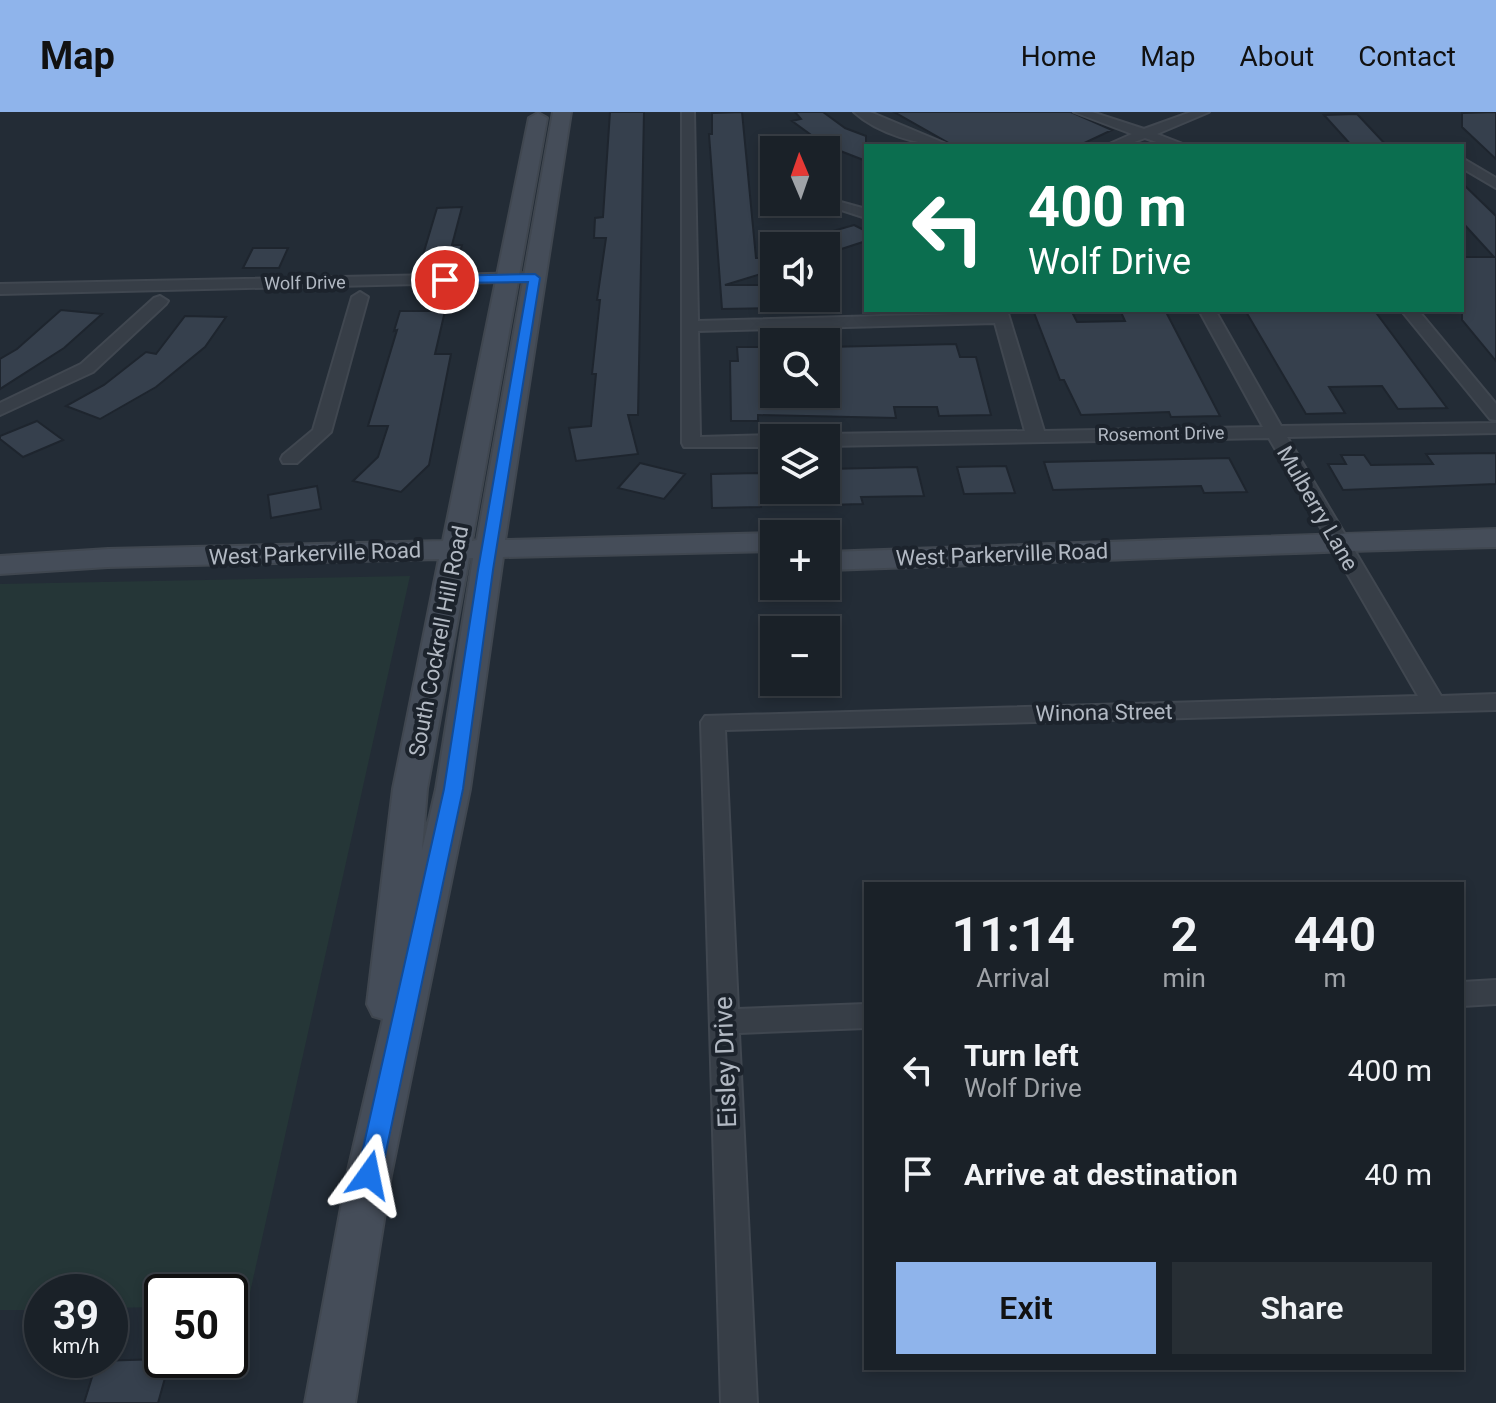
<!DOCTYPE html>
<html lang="en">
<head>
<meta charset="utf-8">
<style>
  :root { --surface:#1a2128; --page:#272e34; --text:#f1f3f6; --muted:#9fa3a8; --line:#383e45; --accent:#8fb4eb }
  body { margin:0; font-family:Roboto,sans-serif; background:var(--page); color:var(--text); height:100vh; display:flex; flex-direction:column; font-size:30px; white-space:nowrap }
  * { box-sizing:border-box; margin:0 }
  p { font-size:26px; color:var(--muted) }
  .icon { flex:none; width:44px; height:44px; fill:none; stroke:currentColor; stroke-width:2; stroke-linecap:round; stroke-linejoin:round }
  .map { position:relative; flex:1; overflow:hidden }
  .details { position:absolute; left:864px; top:770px; width:600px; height:488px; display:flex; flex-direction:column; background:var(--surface); border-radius:0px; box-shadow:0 4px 12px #0003,0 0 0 2px var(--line) }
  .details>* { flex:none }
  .banner { position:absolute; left:864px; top:32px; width:600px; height:168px; border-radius:0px; box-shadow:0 4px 12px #0003,0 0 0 2px var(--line); background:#0b6e4f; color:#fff; overflow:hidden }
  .needle { width:52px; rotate:358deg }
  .controls { position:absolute; left:760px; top:24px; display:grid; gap:16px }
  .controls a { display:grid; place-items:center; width:80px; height:80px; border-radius:0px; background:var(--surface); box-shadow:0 4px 12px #0003,0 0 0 2px var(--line); font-size:40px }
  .speed { position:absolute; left:24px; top:1162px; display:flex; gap:16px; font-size:40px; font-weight:700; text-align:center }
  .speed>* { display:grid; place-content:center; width:104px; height:104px; border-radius:50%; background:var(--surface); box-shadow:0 4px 12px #0003,0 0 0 2px var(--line); line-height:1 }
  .speed small { font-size:20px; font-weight:400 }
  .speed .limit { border:4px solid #111; border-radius:12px; background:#fff; color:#111 }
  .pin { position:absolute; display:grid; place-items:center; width:68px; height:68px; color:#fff; margin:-34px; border:4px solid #fff; border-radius:50%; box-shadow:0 2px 8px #0007 }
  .me { position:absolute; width:88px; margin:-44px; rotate:12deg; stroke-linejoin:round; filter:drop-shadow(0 0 6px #0008) }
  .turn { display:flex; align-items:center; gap:28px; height:168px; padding:0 32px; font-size:36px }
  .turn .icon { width:104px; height:104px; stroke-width:2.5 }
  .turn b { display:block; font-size:56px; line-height:68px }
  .eta { display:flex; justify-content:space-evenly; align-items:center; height:136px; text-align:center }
  .eta b { font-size:48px; font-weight:600; line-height:56px }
  .primary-button { display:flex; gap:16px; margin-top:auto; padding:16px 32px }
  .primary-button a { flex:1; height:92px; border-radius:0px; background:var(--accent); color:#111; font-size:32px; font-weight:600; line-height:92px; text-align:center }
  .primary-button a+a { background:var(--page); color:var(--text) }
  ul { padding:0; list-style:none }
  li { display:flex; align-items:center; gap:24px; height:104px; padding:0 32px }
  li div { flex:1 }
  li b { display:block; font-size:30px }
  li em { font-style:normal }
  header { display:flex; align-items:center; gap:48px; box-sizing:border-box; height:112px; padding:0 40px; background:var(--accent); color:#111 }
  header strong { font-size:38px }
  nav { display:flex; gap:44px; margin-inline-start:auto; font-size:28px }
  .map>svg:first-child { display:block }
</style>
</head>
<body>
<header>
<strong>Map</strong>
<nav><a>Home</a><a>Map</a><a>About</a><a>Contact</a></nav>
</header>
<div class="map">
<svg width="1496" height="1291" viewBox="0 0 1496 1291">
  <rect width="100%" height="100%" fill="#232c36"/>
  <path fill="#253637" d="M410,464L247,1194H230V1180H162V1195L110,1196V1180H42V1198H0V472Z"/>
  <path fill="#36404d" stroke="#1e252e" stroke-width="2" d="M610,0H644L638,303H628L638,342L576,349L569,316L591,314L596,262H592L600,188H597L606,126H594L595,106L603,105Z
    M742,0L756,146H774V158L725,173H771L773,196L722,197L709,22H712V1Z
    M795,0H823L845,16L866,24V49L825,33L792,9L801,7Z
    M894,0H1071L1112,18L1078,34H954Z
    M1496,0V47L1462,15V1Z
    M1357,2L1387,34H1352L1324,3Z
    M1462,71L1496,104V249L1462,208V145H1494L1462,110Z
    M462,95L452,133H462L457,152L420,153L437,96Z
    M854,113L866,119V129L826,142V121Z
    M288,136L279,156H243L253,136Z
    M61,198L102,202L64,236L0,277V247L17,237Z
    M1033,198H1071L1077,210L1125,209L1120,198H1165L1220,304L1171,305L1169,300L1081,303L1064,268H1060Z
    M1245,198H1374L1447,296L1398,297L1382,274L1329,275L1345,301L1306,302Z
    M400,199H445L435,242H451L429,353L401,380L353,369L378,345L388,314H368L397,218L394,219Z
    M185,204L226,205L205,235L156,275L100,307L66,294L104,273L146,240L156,242Z
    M956,232L960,245H976L991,303L939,304L937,295H894L896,306L758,303V309H731L730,249H738L737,235H759V243L774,242V282H826V235Z
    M37,309L63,328L23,345L0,327V324Z
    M1496,341V372L1343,378L1328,352H1346L1341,343H1364L1371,353L1433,352L1426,342Z
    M1229,346L1247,380L1204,381L1201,374L1053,378L1044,350Z
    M640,351L685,362L664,387L618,376Z
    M1006,354L1015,381L964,382L957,355Z
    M917,355L924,384L861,385L863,392L826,393V357Z
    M759,361L761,395L712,396L711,362Z
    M317,374L321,397L271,406L268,383Z
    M162,1247L170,1248L158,1291H84L97,1249Z"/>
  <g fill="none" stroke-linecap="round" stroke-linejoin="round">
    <g stroke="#404750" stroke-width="4">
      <path id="street" d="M682,0H694L698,209L992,201L991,198H1007L1044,319L1263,315L1199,198H1215L1281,314L1496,311V321L1287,325L1441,584L1496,582V598L725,618L738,897L866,892V916L739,921L757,1291H721L701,610L705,604L1418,584L1269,326L826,334V326H818L826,322L1025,319L995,211L698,219L700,325L774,323L781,326H774V335H684L682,331Z
        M854,0H870L951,34C920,34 877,21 854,0Z
        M1074,0H1092L1144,17L1191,0H1209L1157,22L1188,34H1168L1145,26L1124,34H1105L1132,22Z
        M1462,46L1496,66V76L1462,56Z
        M826,86L866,97V106L817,90H826Z
        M535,161L541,163V169L0,182V172Z
        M360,180L368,185L331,320L297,351H283L281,347L283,343L313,318L352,185Z
        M160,184L168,189L166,192L93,260L0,303V291L81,252L154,186Z
        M1401,198H1418L1496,292V308L1490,307Z
        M1496,868V892L1462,894V870Z"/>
    </g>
    <g stroke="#404750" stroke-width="4">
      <path id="secondary" d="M553,0H571L505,428L774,421V439L503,445L470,677L391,1063L355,1291H305L347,1063L383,907L373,904L367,892L393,677L439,447L108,455L0,462V444L108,437L443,429L529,6L538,1L547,6L472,429L477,428ZM469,446H473L436,677L422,738L427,677Z
        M1496,417V435C1273,440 1049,451 826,458V440C1049,433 1273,423 1496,417Z"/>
    </g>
    <use href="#street" fill="#373e47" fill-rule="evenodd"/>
    <use href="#secondary" fill="#454d59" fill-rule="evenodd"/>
  </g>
  <path fill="#1a73e8" stroke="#114b97" stroke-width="2" d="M535,162L540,166L493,458L463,677L381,1063L377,1071L369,1074L361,1071L357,1063L444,677L478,458L528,170L445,171L439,168L445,164Z"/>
  <g text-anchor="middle" stroke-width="8" stroke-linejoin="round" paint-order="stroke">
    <g font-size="18" fill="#b2b9c3" stroke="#1c232c">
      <text transform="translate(305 171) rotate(-1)" y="6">Wolf Drive</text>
      <text transform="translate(1161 322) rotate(-1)" y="6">Rosemont Drive</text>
    </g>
    <g font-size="22" fill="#b2b9c3" stroke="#1c232c">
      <text transform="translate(1318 396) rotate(60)" y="8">Mulberry Lane</text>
      <text transform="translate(315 441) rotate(-2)" y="8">West Parkerville Road</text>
      <text transform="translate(1002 442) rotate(-2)" y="8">West Parkerville Road</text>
      <text transform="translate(438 529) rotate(-79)" y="8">South Cockrell Hill Road</text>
      <text transform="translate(1104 600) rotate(-1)" y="8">Winona Street</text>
    </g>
    <g font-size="26" fill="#b2b9c3" stroke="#1c232c">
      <text transform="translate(725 950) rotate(-92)" y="9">Eisley Drive</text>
    </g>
  </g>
</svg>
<div class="controls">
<a><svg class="needle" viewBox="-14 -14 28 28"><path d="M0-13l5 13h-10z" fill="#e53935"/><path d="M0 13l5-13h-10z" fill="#9fa3a8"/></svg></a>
<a><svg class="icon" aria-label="sound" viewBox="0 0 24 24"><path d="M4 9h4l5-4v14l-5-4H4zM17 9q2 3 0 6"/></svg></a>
<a><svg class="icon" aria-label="search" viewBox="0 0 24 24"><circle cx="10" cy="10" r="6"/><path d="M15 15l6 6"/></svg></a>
<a><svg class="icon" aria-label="layers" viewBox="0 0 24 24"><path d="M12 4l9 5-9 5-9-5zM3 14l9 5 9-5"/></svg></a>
<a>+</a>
<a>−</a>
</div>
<div class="speed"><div>39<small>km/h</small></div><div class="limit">50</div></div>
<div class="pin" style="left:445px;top:168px;background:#d93025"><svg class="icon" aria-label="arrive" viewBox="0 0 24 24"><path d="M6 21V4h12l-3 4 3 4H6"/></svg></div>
<svg class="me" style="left:369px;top:1063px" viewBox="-20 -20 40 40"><path d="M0-17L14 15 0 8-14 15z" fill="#1a73e8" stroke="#fff" stroke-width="4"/></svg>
<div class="banner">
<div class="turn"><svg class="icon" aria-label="left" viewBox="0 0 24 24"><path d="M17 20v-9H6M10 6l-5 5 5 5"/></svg><div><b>400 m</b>Wolf Drive</div></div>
</div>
<section class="details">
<div class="eta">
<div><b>11:14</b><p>Arrival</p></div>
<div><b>2</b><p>min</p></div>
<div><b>440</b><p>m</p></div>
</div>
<ul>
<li><svg class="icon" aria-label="left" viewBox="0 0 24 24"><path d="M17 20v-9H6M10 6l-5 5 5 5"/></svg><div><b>Turn left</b><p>Wolf Drive</p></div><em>400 m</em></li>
<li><svg class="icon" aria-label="arrive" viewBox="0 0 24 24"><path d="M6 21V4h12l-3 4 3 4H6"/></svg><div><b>Arrive at destination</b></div><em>40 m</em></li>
</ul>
<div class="primary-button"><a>Exit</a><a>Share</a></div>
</section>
</div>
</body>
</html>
